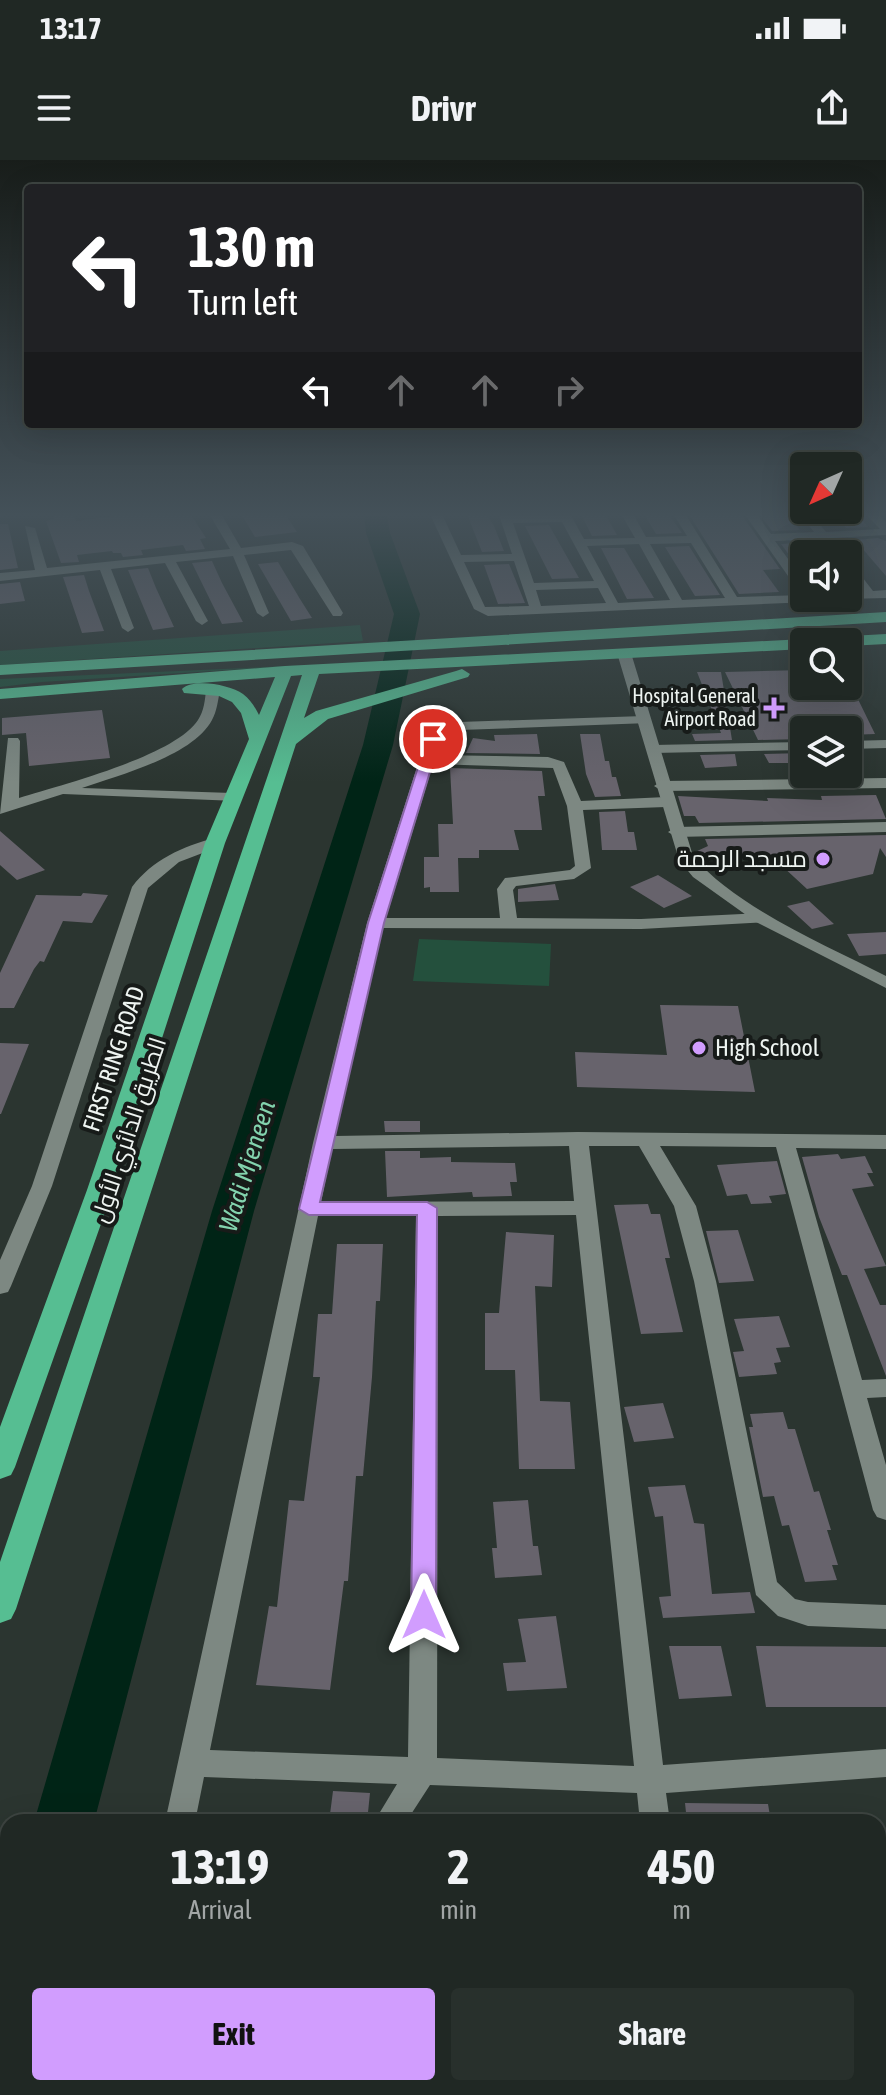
<!DOCTYPE html>
<html lang="en">
<head>
<meta charset="utf-8">
<style>
  :root { --surface:#202824; --page:#28302c; --text:#f1f3f6; --muted:#a2a6a6; --line:#3d4441; --accent:#d19dfe }
  body { margin:0; font-family:"Asap Condensed",Cairo,sans-serif; background:var(--page); color:var(--text); height:100vh; display:flex; flex-direction:column; font-size:30px; white-space:nowrap }
  * { box-sizing:border-box; margin:0 }
  p { font-size:26px; color:var(--muted) }
  .icon { flex:none; width:44px; height:44px; fill:none; stroke:currentColor; stroke-width:2; stroke-linecap:round; stroke-linejoin:round }
  .map { position:relative; flex:1; overflow:hidden }
  .panel { position:absolute; left:0px; top:1654px; width:886px; height:282px; display:flex; flex-direction:column; background:var(--surface); border-radius:24px 24px 0 0; box-shadow:0 8px 32px #0002,0 0 0 2px var(--line) }
  .panel>* { flex:none }
  .banner { position:absolute; left:24px; top:24px; width:838px; height:244px; border-radius:8px; box-shadow:0 8px 32px #0002,0 0 0 2px var(--line); background:#202124; color:#fff; overflow:hidden }
  .needle { width:52px; rotate:225deg }
  .tools { position:absolute; left:790px; top:292px; display:grid; gap:16px }
  .tools a { display:grid; place-items:center; width:72px; height:72px; border-radius:8px; background:var(--surface); box-shadow:0 8px 32px #0002,0 0 0 2px var(--line); font-size:40px }
  .pin { position:absolute; display:grid; place-items:center; width:68px; height:68px; color:#fff; margin:-34px; border:4px solid #fff; border-radius:50%; box-shadow:0 2px 8px #0007 }
  .me { position:absolute; width:88px; margin:-44px; rotate:0deg; stroke-linejoin:round; filter:drop-shadow(0 0 6px #0008) }
  .turn { display:flex; align-items:center; gap:28px; height:168px; padding:0 32px; font-size:36px }
  .turn .icon { width:104px; height:104px; stroke-width:2.5 }
  .turn b { display:block; font-size:56px; line-height:68px }
  .lanes { display:flex; align-items:center; height:76px; padding:0 32px; background:#0003; justify-content:center; gap:40px; direction:ltr }
  .lanes .off { opacity:.35 }
  .eta { display:flex; justify-content:space-evenly; align-items:center; height:136px; text-align:center }
  .eta b { font-size:48px; font-weight:700; line-height:56px }
  .button { display:flex; gap:16px; margin-top:auto; padding:16px 32px }
  .button a { flex:1; height:92px; border-radius:8px; background:var(--accent); color:#111; font-size:32px; font-weight:700; line-height:92px; text-align:center }
  .button a+a { background:var(--page); color:var(--text) }
  .status { display:flex; justify-content:space-between; align-items:center; height:56px; padding:0 40px; background:var(--surface); direction:ltr }
  .status svg { height:22px; fill:currentColor }
  header { display:flex; justify-content:space-between; align-items:center; height:104px; padding:0 32px; background:var(--surface); font-size:36px; font-weight:700 }
  .map>svg:first-child { display:block }
</style>
</head>
<body>
<div class="status"><b>13:17</b><svg viewBox="0 0 49 12"><path d="M0 12V9h3v3zM5 12V6h3v6zM10 12V3h3v9zM15 12V0h3v12zM26 1h20v11H26zM47 4h2v5h-2z"/></svg></div>
<header><svg class="icon" aria-label="menu" viewBox="0 0 24 24"><path d="M4 6h16M4 12h16M4 18h16"/></svg>Drivr<svg class="icon" aria-label="share" viewBox="0 0 24 24"><path d="M12 15V3M7 8l5-5 5 5M5 13v7h14v-7"/></svg></header>
<div class="map">
<svg width="886" height="1935" viewBox="0 0 886 1935">
  <rect width="100%" height="100%" fill="#2b3530"/>
  <path fill="#24503d" d="M360,465L363,481L0,505V491Z
    M309,505L42,522L0,527V519Z
    M419,779L551,784L549,826L413,821Z"/>
  <g fill="none" stroke-linecap="round" stroke-linejoin="round">
    <path fill="#002416" fill-rule="evenodd" d="M364,352H386L390,373L420,454L393,585L254,1051L94,1662H34L212,1051L363,585L394,454L366,373Z
      M8,1832V1924L0,1927V1836Z"/>
  </g>
  <path fill="#67636c" d="M51,352H72L76,361L147,352H189L206,378L200,379L205,389L186,391L183,385L141,390L143,395L123,397L121,393H113L112,391L77,395L79,402L61,403L46,361L54,359Z
    M240,352H284L297,372L255,377Z
    M580,352H604L617,375L592,376Z
    M643,352H667L682,373L656,374Z
    M786,352L800,370L772,371L759,353Z
    M832,352H855L868,367L846,368Z
    M486,353L494,366L504,391L482,392L467,354Z
    M741,354L780,409L763,410L779,432L739,434L690,356Z
    M0,364H8L18,408L0,410Z
    M549,365L579,418L552,419L525,366Z
    M878,378L886,381V416L855,380Z
    M810,382L818,394H804V408H799L781,384Z
    M689,386L720,435L695,436L665,387Z
    M601,388H624L654,438L627,439Z
    M212,401L222,423L243,462L222,464L192,403Z
    M278,402L300,439L312,458L291,461L258,404Z
    M509,404L525,443L498,444L484,405Z
    M148,408L156,428L174,467L153,470L128,410Z
    M84,415L89,431L104,471L82,473L63,417Z
    M20,422L25,441L0,444V424Z
    M804,510V532L854,531L875,574L848,575V570H804V579L758,580L725,512Z
    M697,512H721L732,580L695,581L692,574L721,573Z
    M102,550L110,598L29,606L26,573L2,575V558Z
    M537,574L540,594L466,593L473,578L495,581L494,575Z
    M580,574H600L605,601H609L612,617H616L621,636L595,637L586,614Z
    M804,593V603H769L764,594Z
    M735,594L737,606L705,608L700,595Z
    M450,608L542,611L545,636H538L542,670H514L519,690H479V698H458L459,732H430V727L424,728V697H439L438,664H453Z
    M876,635L886,659L699,663L695,656H684L678,636L768,641L767,638L822,640L821,636Z
    M625,651L628,672H634L637,690H602L599,652Z
    M0,671L45,710L17,720L0,705Z
    M886,675V697L880,688L873,714L807,729L768,693L698,697L695,692L708,686L705,679Z
    M658,715L692,736L664,748L630,727Z
    M555,724L559,740L518,742V729Z
    M83,733L108,735L92,763L63,761L44,802L40,801L34,809L14,848H0V813L36,735L81,736Z
    M809,741L834,764L812,769L787,746Z
    M886,772V794L859,796L847,774Z
    M660,845L738,846L755,932L577,927L575,892L667,895Z
    M0,883L29,884L1,954H0Z
    M384,961H420V972H385Z
    M385,991H420V998L451,997V1002L515,1003L517,1022H510L512,1036L473,1037L472,1032L387,1037Z
    M838,994L841,999L865,996L873,1013H867L874,1026L852,1029L886,1106L864,1109L880,1145H886V1216L847,1115H842L819,1057L802,997Z
    M777,1001L786,1034L769,1036L772,1043L751,1044L747,1034L727,1036L717,1005Z
    M648,1044L651,1054H660L670,1098H665L683,1172L641,1174L614,1045Z
    M738,1070L754,1121L719,1123L706,1071Z
    M506,1072L554,1075L552,1127L535,1126L540,1241L570,1242L575,1309H519L515,1210H485V1153H499Z
    M337,1084H383L380,1141H376L372,1217L363,1316H356L348,1421H344L330,1530L256,1525L269,1446L277,1447L289,1340L304,1341L320,1217H313L318,1154H332Z
    M779,1156L790,1187L776,1188L781,1202L774,1203L777,1214L739,1217L733,1192L744,1191L734,1159Z
    M663,1243L674,1278L634,1282L624,1247Z
    M783,1252L788,1269H795L814,1332L819,1331L831,1370H827L838,1405H832L837,1420L805,1422L789,1365L782,1366L774,1336L763,1337L749,1267H753L750,1254Z
    M685,1325L694,1363L704,1364L712,1434L750,1432L755,1453L663,1458L659,1437L671,1436L663,1356L655,1357L648,1327Z
    M528,1340L533,1386H538L542,1415L495,1418L492,1388H497L493,1342Z
    M556,1456L567,1528L507,1531L503,1503L526,1502L518,1459Z
    M669,1486H721L732,1536L679,1539Z
    M756,1486L886,1487V1547H766Z
    M333,1631L370,1633L367,1662H329Z
    M685,1643L768,1644L771,1662H687Z"/>
  <g fill="none" stroke-linecap="round" stroke-linejoin="round">
    <path fill="#7d8882" fill-rule="evenodd" d="M208,352H220L241,388L292,382L303,386L343,453L341,456H333L291,390L244,395L269,453L263,457L257,453L233,396L176,402L208,461L202,465L196,461L165,403L111,409L134,468L128,472L122,468L100,410L0,421V413L35,410L25,366L35,368L47,408L230,389Z
      M429,352H441L461,395L512,394L498,352H510L511,356L569,352L584,379L635,378L620,352H632L646,377L687,376L672,352H684L737,437L804,435V438H816L810,442L488,456L474,449ZM562,362L594,421L534,423L513,363ZM691,383L725,438L682,440L650,384ZM639,384L670,440L618,443L587,386ZM514,401L529,446L485,447L464,402ZM598,428L606,443L541,446L536,430Z
      M743,352H755L771,374L814,372L798,352H810L826,372L880,369L864,352H877L886,362V375L831,378L844,394H832L820,379L775,381L804,421V434L800,433Z
      M848,403L852,404L873,431L886,430V438L844,439L848,438V432H861L848,415Z
      M213,526L220,530C218,540 217,551 212,560C193,596 119,615 82,628L232,633L240,638L237,641L63,634L0,654L8,578H18L20,581L19,638C61,625 175,596 198,560C204,551 205,540 206,530Z
      M644,556L649,557V563L460,570C444,575 440,579 435,595L548,597L564,602L581,641L666,637L674,642L666,647L583,650L591,708L574,719L516,726L513,730L517,758L641,759L762,753L771,758L768,762L641,769L383,768L335,976L578,972L886,975V989L796,988L862,1220L886,1219V1237L867,1238L886,1305V1360L877,1357L873,1350L776,987L660,986L696,1046L716,1121L777,1422L795,1439L808,1442L886,1445V1469L808,1466L778,1456L756,1435L694,1121L674,1046L639,986H589L663,1605L886,1589V1617L666,1633L670,1662H640L637,1633L430,1625L406,1662H374L397,1624L204,1617L195,1662H165L313,983L367,763L426,579L437,568L459,562ZM433,604L553,608L567,646L575,706L570,710L505,718L497,729L500,758H386ZM569,986L574,1041L321,1042L332,989ZM576,1055L634,1606L437,1598L438,1056ZM318,1056H416L408,1597L210,1590Z
      M886,580V588L848,589V581Z
      M804,582V590L653,593L646,589L653,585Z
      M886,618V628L662,631L654,626L662,621Z
      M886,662V672L676,677L668,672L676,667Z
      M215,678L223,683L221,686L179,702L148,728L52,1026L11,1126L8,1132L0,1134V1100L32,1026L132,727C152,700 183,686 215,678Z
      M113,1928H147L145,1935H111Z
      M344,1928H378V1935H344Z
      M670,1928H704L705,1935H671Z"/>
    <path fill="#7d8882" fill-rule="evenodd" d="M0,352H23L0,357Z
      M624,489L631,493L693,696C735,747 826,785 886,816V828L756,762L693,717L679,700L617,493Z"/>
    <path fill="#56be92" fill-rule="evenodd" d="M886,452V462L0,515V505Z
      M886,474V484L848,486V482H824L832,477Z
      M804,479L811,482H804V489L319,514L304,558L316,551L456,511L462,509L470,514L468,517L328,559L296,584L16,1449L11,1459L0,1463V1402L302,515L291,516L225,683L113,1030L15,1307L11,1315L0,1319V1267L87,1030L205,683L249,579L241,553L232,542L219,536L184,533L182,529C194,518 230,525 243,534C250,539 255,547 259,555L275,517L0,539V529L285,506Z"/>
  </g>
  <linearGradient id="sky" x2="0" y2="1"><stop stop-color="#181d1a"/><stop offset="0.57" stop-color="#445159"/><stop offset="1" stop-color="#445159" stop-opacity="0"/></linearGradient>
  <rect width="886" height="623" fill="url(#sky)"/>
  <path fill="#d19dfe" stroke="#8866a5" stroke-width="2" d="M433,575L440,579L384,763L320,1042H427L437,1048L436,1455L432,1463L424,1466L415,1463L411,1455L417,1055H309L299,1049L368,763L427,579Z"/>
  <g fill="#d19dfe" stroke="#171b19" stroke-width="3">
    <path d="M770 536h8v8h8v8h-8v8h-8v-8h-8v-8h8z"/>
    <circle cx="823" cy="699" r="8"/>
    <circle cx="699" cy="888" r="8"/>
  </g>
  <g text-anchor="middle" stroke-width="8" stroke-linejoin="round" paint-order="stroke">
    <g font-size="20" fill="#eef4f1" stroke="#171b19" text-anchor="end">
      <text x="756" y="543">Hospital General<tspan x="756" dy="23">Airport Road</tspan></text>
    </g>
    <g font-size="24" fill="#eef4f1" stroke="#171b19" text-anchor="end">
      <text x="807" y="707">مسجد الرحمة</text>
      <text x="715" y="896" text-anchor="start">High School</text>
    </g>
    <g font-size="24" fill="#eef4f1" stroke="#171b19">
      <text transform="translate(114 899) rotate(-72)" y="8">FIRST RING ROAD</text>
      <text transform="translate(129 970) rotate(-72)" y="8">الطريق الدائري الأول</text>
    </g>
    <g font-size="26" font-style="italic" fill="#83d3ae" stroke="#171b19">
      <text transform="translate(247 1006) rotate(-73)" y="9">Wadi Mjeneen</text>
    </g>
  </g>
</svg>
<div class="tools">
<a><svg class="needle" viewBox="-14 -14 28 28"><path d="M0-13l5 13h-10z" fill="#e53935"/><path d="M0 13l5-13h-10z" fill="#a2a6a6"/></svg></a>
<a><svg class="icon" aria-label="sound" viewBox="0 0 24 24"><path d="M4 9h4l5-4v14l-5-4H4zM17 9q2 3 0 6"/></svg></a>
<a><svg class="icon" aria-label="search" viewBox="0 0 24 24"><circle cx="10" cy="10" r="6"/><path d="M15 15l6 6"/></svg></a>
<a><svg class="icon" aria-label="layers" viewBox="0 0 24 24"><path d="M12 4l9 5-9 5-9-5zM3 14l9 5 9-5"/></svg></a>
</div>
<div class="pin" style="left:433px;top:579px;background:#d93025"><svg class="icon" aria-label="arrive" viewBox="0 0 24 24"><path d="M6 21V4h12l-3 4 3 4H6"/></svg></div>
<svg class="me" style="left:424px;top:1455px" viewBox="-20 -20 40 40"><path d="M0-17L14 15 0 8-14 15z" fill="#d19dfe" stroke="#fff" stroke-width="4"/></svg>
<div class="banner">
<div class="turn"><svg class="icon" aria-label="left" viewBox="0 0 24 24"><path d="M17 20v-9H6M10 6l-5 5 5 5"/></svg><div><b>130 m</b>Turn left</div></div>
<div class="lanes"><svg class="icon" aria-label="left" viewBox="0 0 24 24"><path d="M17 20v-9H6M10 6l-5 5 5 5"/></svg><svg class="icon off" aria-label="ahead" viewBox="0 0 24 24"><path d="M12 20V5M6 11l6-6 6 6"/></svg><svg class="icon off" aria-label="ahead" viewBox="0 0 24 24"><path d="M12 20V5M6 11l6-6 6 6"/></svg><svg class="icon off" aria-label="right" viewBox="0 0 24 24"><path d="M7 20v-9h11M14 6l5 5-5 5"/></svg></div>
</div>
<section class="panel">
<div class="eta">
<div><b>13:19</b><p>Arrival</p></div>
<div><b>2</b><p>min</p></div>
<div><b>450</b><p>m</p></div>
</div>
<div class="button"><a>Exit</a><a>Share</a></div>
</section>
</div>
</body>
</html>
